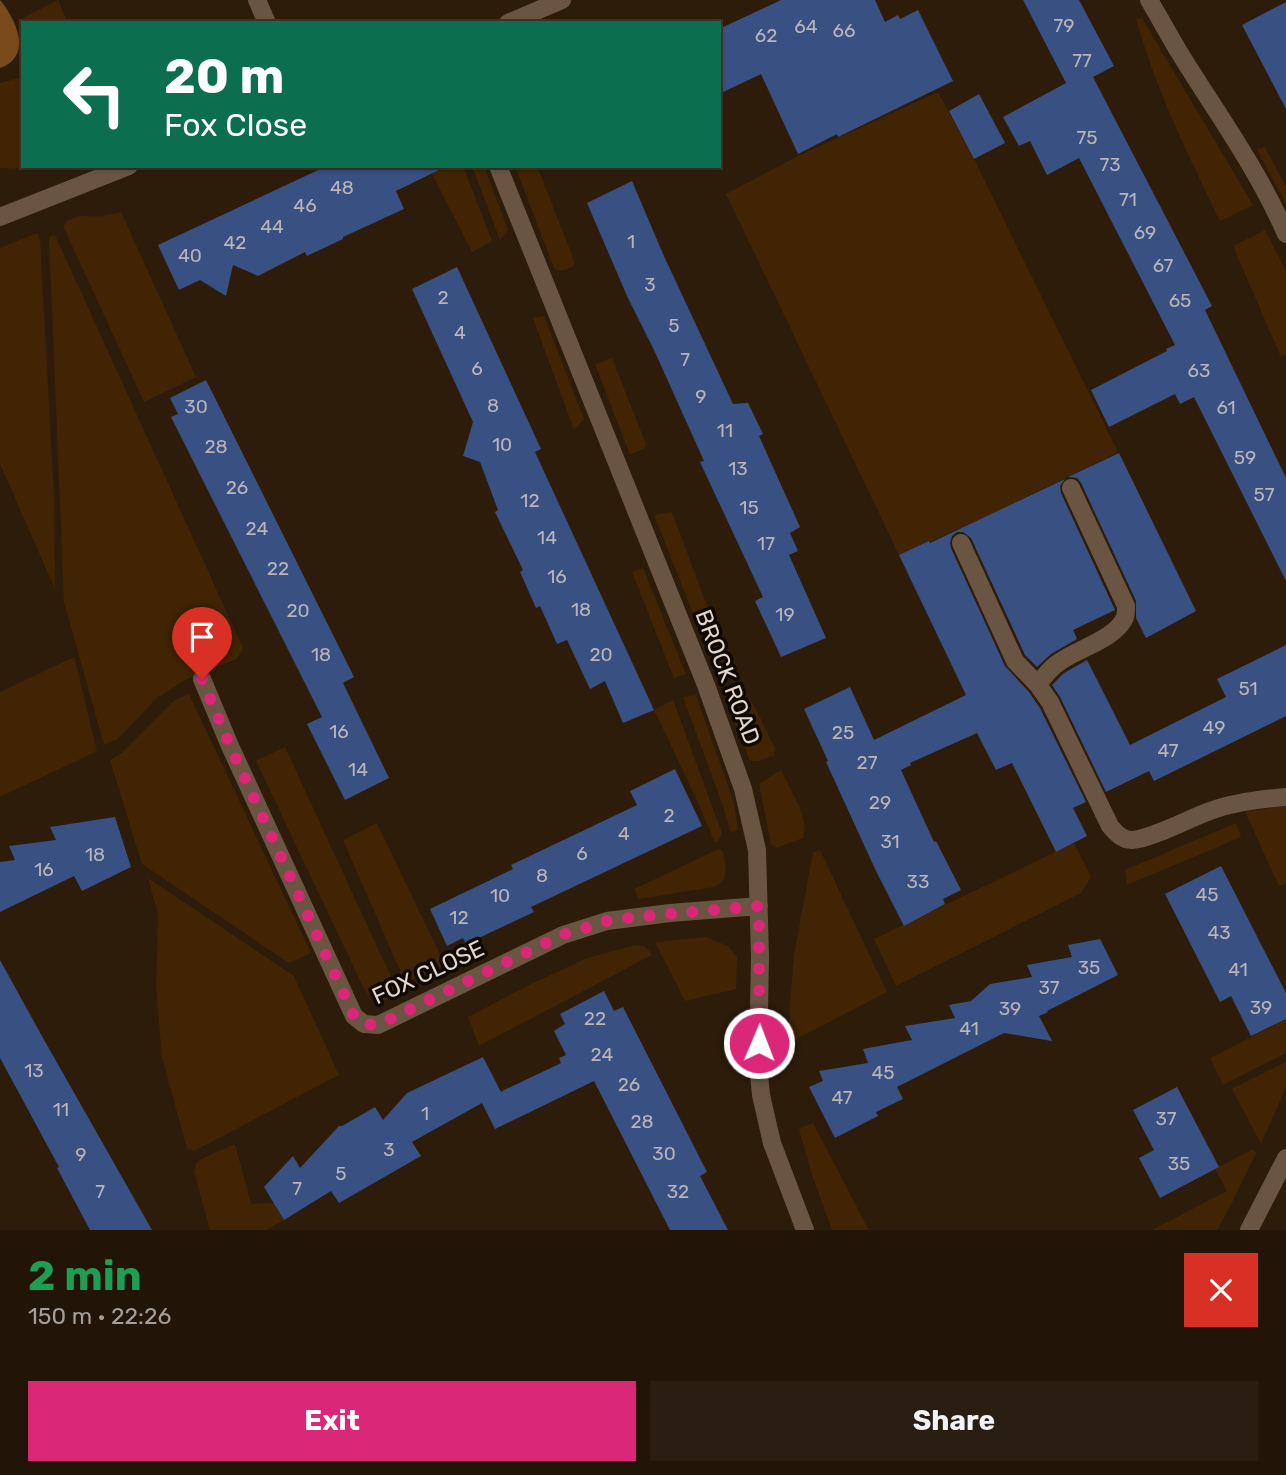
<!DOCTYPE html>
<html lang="en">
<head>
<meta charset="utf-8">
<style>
  :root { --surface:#221508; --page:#2a1e12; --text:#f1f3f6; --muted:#a29f9c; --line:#3f3429; --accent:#db2777 }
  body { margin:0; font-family:Rubik,sans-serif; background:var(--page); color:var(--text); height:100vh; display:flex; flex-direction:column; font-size:26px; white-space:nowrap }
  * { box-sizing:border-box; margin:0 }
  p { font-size:23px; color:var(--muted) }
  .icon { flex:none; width:38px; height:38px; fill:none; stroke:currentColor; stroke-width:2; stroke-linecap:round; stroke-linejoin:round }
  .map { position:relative; height:1230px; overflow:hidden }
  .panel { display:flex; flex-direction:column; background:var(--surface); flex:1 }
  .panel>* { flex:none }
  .banner { position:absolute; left:21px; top:21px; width:700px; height:147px; border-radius:0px; box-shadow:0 2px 5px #0004,0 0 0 2px var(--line); background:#0b6e4f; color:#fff; overflow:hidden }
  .pin { position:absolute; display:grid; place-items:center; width:60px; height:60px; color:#fff; margin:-72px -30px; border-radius:50% 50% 50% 0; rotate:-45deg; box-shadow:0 0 7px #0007 }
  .pin .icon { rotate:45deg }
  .me { position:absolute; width:77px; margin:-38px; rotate:1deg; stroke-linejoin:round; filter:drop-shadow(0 0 5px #0008) }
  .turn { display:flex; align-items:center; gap:24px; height:147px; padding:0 28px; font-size:32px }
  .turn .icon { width:91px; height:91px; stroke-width:2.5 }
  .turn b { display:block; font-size:49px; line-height:60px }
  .round { display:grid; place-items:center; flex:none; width:74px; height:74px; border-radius:0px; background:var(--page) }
  .overview { display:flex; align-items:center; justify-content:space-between; height:119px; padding:0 28px }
  h1 { font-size:42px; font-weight:700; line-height:52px; color:#1e9e55 }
  .primary-button { display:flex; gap:14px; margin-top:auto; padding:14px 28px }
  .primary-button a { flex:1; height:80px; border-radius:0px; background:var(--accent); color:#fff; font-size:28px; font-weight:700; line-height:80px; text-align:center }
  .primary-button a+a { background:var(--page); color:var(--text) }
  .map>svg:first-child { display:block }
</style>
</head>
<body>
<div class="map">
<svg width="1286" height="1230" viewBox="0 0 1286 1230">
  <rect width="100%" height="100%" fill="#2e1c0a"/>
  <path fill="#402404" d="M58,0L68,23H26L23,18Z
    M1142,18L1253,205L1220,221C1188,155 1156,90 1136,19Z
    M23,77V166H30V169L0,168V83Z
    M938,92L974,159L1118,452L979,520L899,555L726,194L798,156Z
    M1264,146L1286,186V204L1257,150Z
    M428,166H463L492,241L472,252Z
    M472,166H484L508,230L500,240Z
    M515,166H537L574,260V266C567,269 561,273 554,268Z
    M121,212L196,377L144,402L64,228L65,222C83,212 86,218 104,216C109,215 115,213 121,212Z
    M1265,230L1286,271V355L1281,357L1233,246Z
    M37,233L40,240L54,493L55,589L0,464V248Z
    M55,235L243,648L237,659L187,679L158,697L118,739L104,745L64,602L49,237Z
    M544,316L584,419L574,430L533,318Z
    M612,358L646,444L645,448L630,455L595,364Z
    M672,512L706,603L737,667L718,676L654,515Z
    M643,568L686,674L674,678L632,572Z
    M74,657L97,751L0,797V692Z
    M189,694L311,953L289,963L142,864L110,760L122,753L175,700Z
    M696,695L734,803L738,829L731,833L723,806L683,697Z
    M748,698L754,705L775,748L774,756L758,761H750L728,705Z
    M673,700L722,833L720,838L715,843L696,798L654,710Z
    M285,747L399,994L386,1000L374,1001L365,991L256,761Z
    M781,770L801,810L805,827L803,838L776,848L771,844L759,784Z
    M1277,807H1286V883L1279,886L1245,812Z
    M377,823L445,965L405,982L343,840Z
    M1236,823L1241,837L1127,885L1125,870Z
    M1074,843L1091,877L1081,893L896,986L874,939Z
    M719,849L723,851C725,866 731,879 714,887L639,899L634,889Z
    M820,850L887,992L789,1043L790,1002L794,955L813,852Z
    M148,878L294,976L339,1075L194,1151L187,1149L162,1057L156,987L158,914Z
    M706,937L728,946L737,957L736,989L685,1001L655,942Z
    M636,945C644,945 648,948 652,955L479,1046L468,1017L531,984L587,958Z
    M1286,1019V1053L1223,1085L1210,1058Z
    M1286,1062V1087L1261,1144L1232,1089Z
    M813,1123L869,1230H832L812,1175L799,1129Z
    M235,1144L251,1204L274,1203L284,1220L266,1230H210L194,1172L196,1163L201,1159Z
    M1253,1149L1256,1153L1232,1203L1217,1230H1152L1227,1191L1215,1169Z"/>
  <path fill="#794b1a" d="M0,0C15,18 34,56 0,68Z"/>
  <path fill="#385082" d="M781,0H875L885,22L898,15L900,19L918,10L953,81L838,137L837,134L798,154L761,74L719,94V29Z
    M1023,0H1079L1114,66L1093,77L1212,306L1205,310L1286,478V581L1194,397L1180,404L1175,394L1109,427L1091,390L1167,351L1166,349L1175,345L1079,158L1047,175L1030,141L1019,146L1003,117L1066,83Z
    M1286,2V109L1242,25Z
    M979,94L1005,143L974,159L949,111Z
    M327,166H447L396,191L404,209L343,237V239L307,256L305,252L258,276L233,265L226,296L200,280L179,290L158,245Z
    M632,181L663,254L733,404L748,403L763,434L759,436L800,527L790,533L798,551L789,555L826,638L781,657L755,601L763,597L700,462L704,461L654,350L627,296L587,203Z
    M457,267L541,449L535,452L654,710L623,723L605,681L590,689L567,640L557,644L540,606L536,608L520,572L523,570L495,512L498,510L480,462L463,456L473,422L412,289Z
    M206,380L354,677L343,683L389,778L345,800L307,724L322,717L171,417L178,414L170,398Z
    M1119,453L1196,611L1146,638L1136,618V601L1081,483L1077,478L1068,477Z
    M1065,479L1060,486L1061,493L1115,610L1073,630L1077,639L1051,654L1037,667L1025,655L971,538L963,532H957L952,536L950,543L951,548L1005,666L1029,692L1040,708L1086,802L1073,808L1087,836L1056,852L1012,763L996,770L977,733L910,763L911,765L901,770L934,842L936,841L961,890L943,899L945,904L904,926L876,871L826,762L828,761L804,709L850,687L874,740L966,695L899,555L929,541L930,543Z
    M1286,645V716L1154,781L1149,771L1106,792L1060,697L1052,685L1064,673L1087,660L1130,745L1226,697L1217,679Z
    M675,769L702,826L531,907L534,912L466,944L463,938L447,946L430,909L513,869L511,865L637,805L630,791Z
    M115,817L131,867L82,891L74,876L0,912V862L15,860L9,846L56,840L50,827Z
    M1221,866L1286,993V1019L1251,1036L1231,996L1220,1002L1165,894Z
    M1100,939L1118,975L1047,1011L1048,1012L1039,1016L1052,1041L1004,1033L897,1087L903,1099L876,1112L878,1116L835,1138L809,1087L823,1081L819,1071L868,1063L863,1049L912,1040L905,1026L955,1018L949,1005L971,1001L990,984L1032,977L1027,965L1072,957L1068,945Z
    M0,960L43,1038L152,1230H90L57,1168L59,1167L0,1058Z
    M604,991L614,1011L623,1007L707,1172L700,1176L728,1230H670L594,1081L495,1129L482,1103L412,1142L421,1156L339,1203L331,1191L284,1220L264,1187L293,1156L300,1168L339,1126H342L375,1107L383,1120L407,1093L483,1057L501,1092L494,1095L561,1063L559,1058L566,1055L554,1031L565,1024L560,1014Z
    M1177,1087L1219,1167L1160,1198L1139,1158L1154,1150L1133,1110Z"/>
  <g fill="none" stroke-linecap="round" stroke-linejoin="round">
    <path stroke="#6a5543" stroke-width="18" d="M257,0L267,23
      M961,543L1015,661L1038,685L1050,702L1110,826C1116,833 1122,840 1132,840C1151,839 1190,818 1210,811C1234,802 1260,799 1286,797
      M1038,685C1044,676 1051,667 1061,661C1078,649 1117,638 1125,617C1126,614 1126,610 1126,606L1071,488"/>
    <path stroke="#6a5543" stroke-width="18" d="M1149,0C1159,17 1169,35 1179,52C1216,112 1258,169 1286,234
      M508,23L562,0
      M498,166L706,685L743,789L757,850L760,957L758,1064L761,1095L772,1143L805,1230
      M0,217L129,166
      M202,679L230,746L354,1016L364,1024L378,1025L563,935L607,921L670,913L759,906
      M1249,1230L1286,1158"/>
  </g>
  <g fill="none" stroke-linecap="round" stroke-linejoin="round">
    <path stroke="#db2777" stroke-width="12" stroke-dasharray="0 21.6" d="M202,679L230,746L354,1016L365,1024L378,1025L564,934L585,928L607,921L635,917L759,906V1043"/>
  </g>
  <g text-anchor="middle" stroke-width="7" stroke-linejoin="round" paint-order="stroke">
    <g font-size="19" fill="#b8b4b9">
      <text x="1064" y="32">79</text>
      <text x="806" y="33">64</text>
      <text x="844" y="37">66</text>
      <text x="766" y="42">62</text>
      <text x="1082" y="67">77</text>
      <text x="1087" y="144">75</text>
      <text x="1110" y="171">73</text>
      <text x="342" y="194">48</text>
      <text x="1128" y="206">71</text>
      <text x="305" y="212">46</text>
      <text x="272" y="233">44</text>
      <text x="1145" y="239">69</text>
      <text x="631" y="248">1</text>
      <text x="235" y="249">42</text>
      <text x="190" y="262">40</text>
      <text x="1163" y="272">67</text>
      <text x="650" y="291">3</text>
      <text x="443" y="304">2</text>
      <text x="1180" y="307">65</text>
      <text x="674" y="332">5</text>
      <text x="460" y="339">4</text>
      <text x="685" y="366">7</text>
      <text x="477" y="375">6</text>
      <text x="1199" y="377">63</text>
      <text x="701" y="403">9</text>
      <text x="493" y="412">8</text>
      <text x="196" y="413">30</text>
      <text x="1226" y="414">61</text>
      <text x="725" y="437">11</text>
      <text x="502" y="451">10</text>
      <text x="216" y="453">28</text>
      <text x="1245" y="464">59</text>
      <text x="738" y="475">13</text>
      <text x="237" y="494">26</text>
      <text x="1264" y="501">57</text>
      <text x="530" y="507">12</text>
      <text x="749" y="514">15</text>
      <text x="257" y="535">24</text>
      <text x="547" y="544">14</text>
      <text x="766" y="550">17</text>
      <text x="278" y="575">22</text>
      <text x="557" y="583">16</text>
      <text x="581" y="616">18</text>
      <text x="298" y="617">20</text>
      <text x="785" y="621">19</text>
      <text x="321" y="661">18</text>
      <text x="601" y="661">20</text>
      <text x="1248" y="695">51</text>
      <text x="1214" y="734">49</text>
      <text x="339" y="738">16</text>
      <text x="843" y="739">25</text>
      <text x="1168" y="757">47</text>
      <text x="867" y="769">27</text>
      <text x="358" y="776">14</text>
      <text x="880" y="809">29</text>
      <text x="669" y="822">2</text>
      <text x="624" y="840">4</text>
      <text x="890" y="848">31</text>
      <text x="582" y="860">6</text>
      <text x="95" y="861">18</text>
      <text x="44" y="876">16</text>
      <text x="542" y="882">8</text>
      <text x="918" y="888">33</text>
      <text x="1207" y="901">45</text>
      <text x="500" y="902">10</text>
      <text x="459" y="924">12</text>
      <text x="1219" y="939">43</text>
      <text x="1089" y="974">35</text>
      <text x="1238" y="976">41</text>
      <text x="1049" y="994">37</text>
      <text x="1261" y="1014">39</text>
      <text x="1010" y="1015">39</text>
      <text x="595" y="1025">22</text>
      <text x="969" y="1035">41</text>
      <text x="602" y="1061">24</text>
      <text x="34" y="1077">13</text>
      <text x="883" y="1079">45</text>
      <text x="629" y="1091">26</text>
      <text x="842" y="1104">47</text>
      <text x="61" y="1116">11</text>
      <text x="425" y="1120">1</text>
      <text x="1166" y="1125">37</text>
      <text x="642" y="1128">28</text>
      <text x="389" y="1156">3</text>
      <text x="664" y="1160">30</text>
      <text x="81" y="1161">9</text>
      <text x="1179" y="1170">35</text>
      <text x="341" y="1180">5</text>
      <text x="297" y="1195">7</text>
      <text x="100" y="1198">7</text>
      <text x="678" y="1198">32</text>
    </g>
    <g font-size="23" fill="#e3d6cb" stroke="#100803">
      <text transform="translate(728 677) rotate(69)" y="8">BROCK ROAD</text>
      <text transform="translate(428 972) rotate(-25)" y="8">FOX CLOSE</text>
    </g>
  </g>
</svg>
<div class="pin" style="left:202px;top:679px;background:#d93025"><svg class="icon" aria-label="arrive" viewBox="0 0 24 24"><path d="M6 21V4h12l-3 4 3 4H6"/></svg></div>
<svg class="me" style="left:759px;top:1043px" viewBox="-20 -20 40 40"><circle r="17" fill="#db2777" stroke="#fff" stroke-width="3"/><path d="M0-11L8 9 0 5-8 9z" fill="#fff"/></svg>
<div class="banner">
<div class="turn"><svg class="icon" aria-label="left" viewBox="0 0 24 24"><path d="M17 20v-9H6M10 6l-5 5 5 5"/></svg><div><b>20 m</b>Fox Close</div></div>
</div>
</div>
<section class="panel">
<div class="overview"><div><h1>2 min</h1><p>150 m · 22:26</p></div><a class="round" style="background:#d93025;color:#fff"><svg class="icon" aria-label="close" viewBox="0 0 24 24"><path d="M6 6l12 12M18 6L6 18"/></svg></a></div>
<div class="primary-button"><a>Exit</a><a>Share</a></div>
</section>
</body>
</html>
